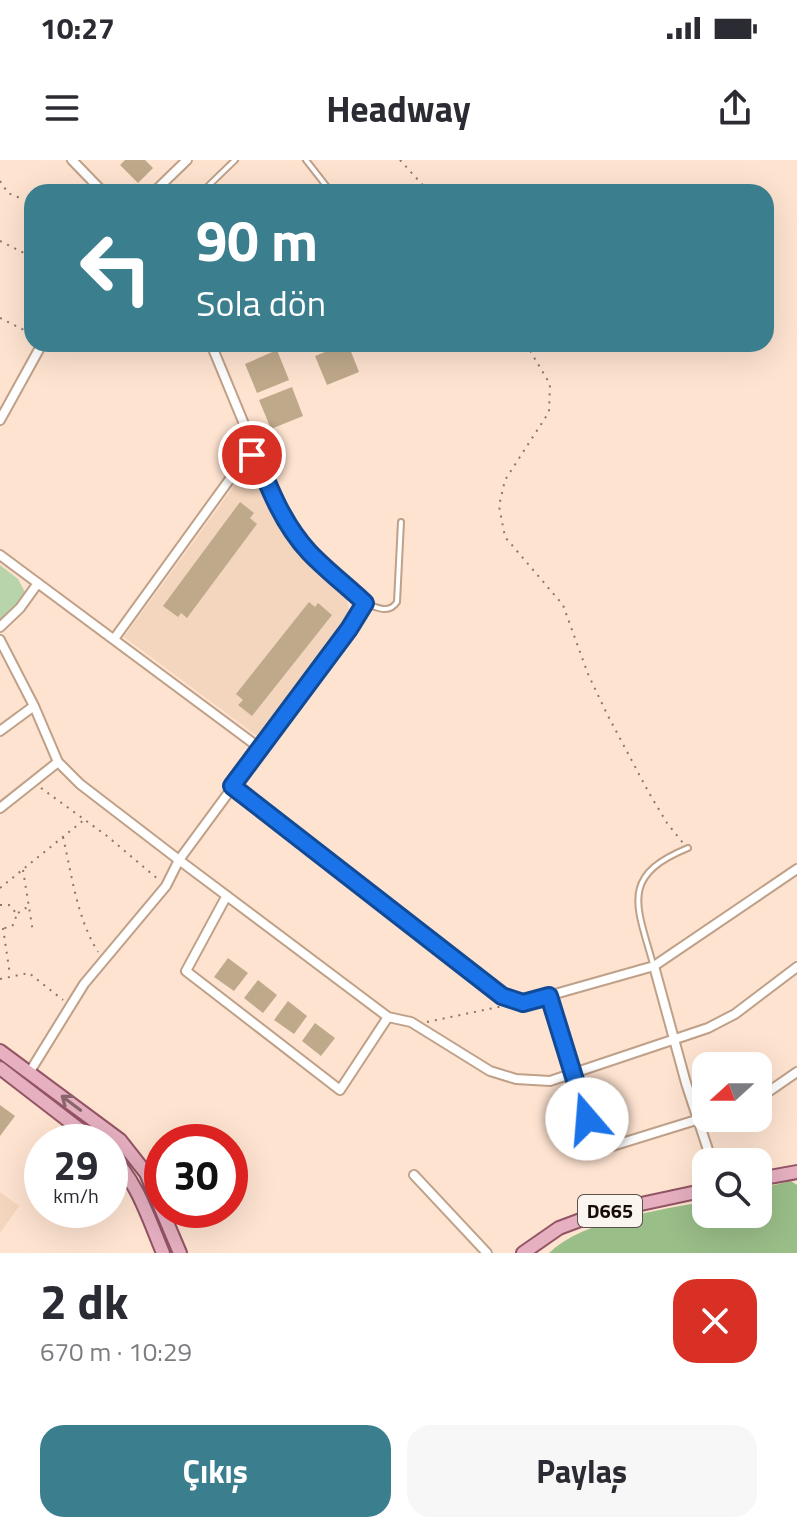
<!DOCTYPE html>
<html lang="tr">
<head>
<meta charset="utf-8">
<style>
  :root { --surface:#fff; --page:#f7f7f7; --text:#2b2b33; --muted:#7c7c81; --accent:#3b7e8e }
  body { margin:0; font-family:"Titillium Web",sans-serif; background:var(--page); color:var(--text); height:100vh; display:flex; flex-direction:column; font-size:30px; white-space:nowrap }
  * { box-sizing:border-box; margin:0 }
  p { font-size:26px; color:var(--muted) }
  .icon { flex:none; width:44px; height:44px; fill:none; stroke:currentColor; stroke-width:2; stroke-linecap:round; stroke-linejoin:round }
  .map { position:relative; height:1093px; overflow:hidden }
  .sheet { display:flex; flex-direction:column; background:var(--surface); flex:1 }
  .sheet>* { flex:none }
  .guide { position:absolute; left:24px; top:24px; width:750px; height:168px; border-radius:24px; box-shadow:0 8px 32px #0002; background:#3b7e8e; color:#fff; overflow:hidden }
  .needle { width:52px; rotate:249deg }
  .tools { position:absolute; left:692px; top:892px; display:grid; gap:16px }
  .tools a { display:grid; place-items:center; width:80px; height:80px; border-radius:16px; background:var(--surface); box-shadow:0 8px 32px #0002; font-size:40px }
  .speed { position:absolute; left:24px; top:964px; display:flex; gap:16px; font-size:40px; font-weight:700; text-align:center }
  .speed>* { display:grid; place-content:center; width:104px; height:104px; border-radius:50%; background:var(--surface); box-shadow:0 8px 32px #0002; line-height:1 }
  .speed small { font-size:20px; font-weight:400 }
  .speed .limit { border:12px solid #d22; background:#fff; color:#111 }
  .pin { position:absolute; display:grid; place-items:center; width:68px; height:68px; color:#fff; margin:-34px; border:4px solid #fff; border-radius:50%; box-shadow:0 2px 8px #0007 }
  .me { position:absolute; width:88px; margin:-44px; rotate:342deg; stroke-linejoin:round; filter:drop-shadow(0 0 6px #0008) }
  .turn { display:flex; align-items:center; gap:28px; height:168px; padding:0 40px; font-size:36px }
  .turn .icon { width:104px; height:104px; stroke-width:2.5 }
  .turn b { display:block; font-size:56px; line-height:68px }
  .round { display:grid; place-items:center; flex:none; width:84px; height:84px; border-radius:24px; background:var(--page) }
  .head { display:flex; align-items:center; justify-content:space-between; height:136px; padding:0 40px }
  h1 { font-size:48px; font-weight:700; line-height:60px }
  .primary-button { display:flex; gap:16px; margin-top:auto; padding:16px 40px }
  .primary-button a { flex:1; height:92px; border-radius:24px; background:var(--accent); color:#fff; font-size:32px; font-weight:700; line-height:92px; text-align:center }
  .primary-button a+a { background:var(--page); color:var(--text) }
  .status { display:flex; justify-content:space-between; align-items:center; height:56px; padding:0 40px; background:var(--surface); direction:ltr }
  .status svg { height:22px; fill:currentColor }
  header { display:flex; justify-content:space-between; align-items:center; height:104px; padding:0 40px; background:var(--surface); font-size:36px; font-weight:700 }
  .map>svg:first-child { display:block }
</style>
</head>
<body>
<div class="status"><b>10:27</b><svg viewBox="0 0 49 12"><path d="M0 12V9h3v3zM5 12V6h3v6zM10 12V3h3v9zM15 12V0h3v12zM26 1h20v11H26zM47 4h2v5h-2z"/></svg></div>
<header><svg class="icon" aria-label="menu" viewBox="0 0 24 24"><path d="M4 6h16M4 12h16M4 18h16"/></svg>Headway<svg class="icon" aria-label="share" viewBox="0 0 24 24"><path d="M12 15V3M7 8l5-5 5 5M5 13v7h14v-7"/></svg></header>
<div class="map">
<svg width="797" height="1093" viewBox="0 0 797 1093">
  <rect width="100%" height="100%" fill="#fee3d0"/>
  <path fill="#f4d6be" d="M250,304L267,346L295,388L311,408L346,437L350,453L257,576L124,477Z
    M0,1032L19,1046L0,1073Z"/>
  <path fill="#b8d4aa" d="M0,405L18,419L26,434L17,448L0,462Z"/>
  <path fill="#9abe88" d="M791,1021L797,1025V1093H549C584,1059 659,1051 706,1041V1054H758V1029Z"/>
  <path fill="#bfa98b" d="M125,0H145L153,8L138,23L120,5Z
    M345,184H348L359,212L327,225L315,196Z
    M277,190L289,220L257,233L245,204Z
    M292,227L303,256L271,269L259,240Z
    M240,342L254,353L250,358L257,364L187,458L181,453L178,457L163,446Z
    M309,442L315,447L318,443L332,455L252,556L238,545L243,540L236,534Z
    M228,798L248,813L234,831L214,817Z
    M258,820L277,835L263,853L244,838Z
    M288,841L307,856L294,874L274,860Z
    M315,863L335,878L321,896L302,881Z
    M0,945L15,956L0,976Z"/>
  <g fill="none" stroke-linecap="round" stroke-linejoin="round">
    <g stroke="#bfa088" stroke-width="8">
      <path id="lane" d="M306,0L331,32
        M202,32L235,0
        M367,444C378,448 389,454 397,442L401,362
        M653,804C637,746 619,716 688,688"/>
    </g>
    <g stroke="#bfa088" stroke-width="12">
      <path id="street" d="M72,0L103,32
        M154,32L187,0
        M211,184L280,351L310,393L365,443L349,469L179,700L388,857L340,930L186,811L226,737
        M0,260L42,184
        M0,395L261,589
        M0,467L20,448L38,423
        M114,479L240,305L255,293
        M0,480L34,546L58,602L80,624L179,700L166,726L84,824L29,913
        M0,571L34,546
        M232,626L502,836L523,843L654,806L797,709
        M0,648L58,602
        M654,806L686,923L712,1002
        M549,836L596,991L706,957
        M388,857L411,862L490,911L516,919L550,921L708,868L735,854L797,807
        M758,939L797,912
        M414,1015L487,1093"/>
    </g>
    <g stroke="#935464" stroke-width="16">
      <path id="primary" d="M0,891L120,980L146,1013L180,1093
        M0,908L96,982
        M110,995C137,1020 149,1060 163,1093
        M758,1019L797,1012
        M523,1093L559,1068L599,1053L706,1030"/>
    </g>
    <path stroke="#89776a" stroke-width="2" stroke-dasharray="2 6" stroke-linecap="butt" d="M400,0L429,32
      M0,21L8,33L20,38
      M0,81L32,97
      M0,158L32,174
      M526,184L550,224L549,252L505,320L499,346L505,377L563,445L588,514L607,554L649,633L667,663L683,683
      M41,628L107,676L159,720
      M63,677C72,716 77,758 98,792
      M23,710L33,772
      M0,728L85,659
      M0,745H9L17,754L13,765L7,768L0,767
      M18,753L29,746
      M3,768L10,815
      M0,819L29,813L63,840
      M427,862L503,846"/>
    <use href="#lane" stroke="#fff" stroke-width="4"/>
    <use href="#street" stroke="#fff" stroke-width="8"/>
    <use href="#primary" stroke="#e6b0c1" stroke-width="12"/>
  </g>
  <defs><path id="oneway-shaft" d="M-6 0H5M1.5-3L5.5 0L1.5 3" fill="none" stroke-width="1.6" stroke-linecap="round" stroke-linejoin="round" transform="scale(2)"/></defs>
  <use stroke="#88666c" href="#oneway-shaft" transform="translate(71 943) rotate(-143)"/>
  <g fill="none" stroke-linecap="round" stroke-linejoin="round">
    <g stroke="#114b97" stroke-width="20">
      <path id="route" d="M252,295L255,293C269,328 283,364 309,392C326,410 347,426 365,443L349,469L232,626L502,836L523,843L549,836L587,959"/>
    </g>
    <use href="#route" stroke="#1a73e8" stroke-width="14"/>
  </g>
  <g text-anchor="middle" stroke-width="6" stroke-linejoin="round" paint-order="stroke">
    <rect fill="#fbf5f0" stroke="#5b524c" stroke-width="2" x="578" y="1035" width="64" height="32" rx="6"/>
    <g font-size="20" font-weight="bold" fill="#160c05">
      <text x="610" y="1058">D665</text>
    </g>
  </g>
</svg>
<div class="tools">
<a><svg class="needle" viewBox="-14 -14 28 28"><path d="M0-13l5 13h-10z" fill="#e53935"/><path d="M0 13l5-13h-10z" fill="#7c7c81"/></svg></a>
<a><svg class="icon" aria-label="search" viewBox="0 0 24 24"><circle cx="10" cy="10" r="6"/><path d="M15 15l6 6"/></svg></a>
</div>
<div class="speed"><div>29<small>km/h</small></div><div class="limit">30</div></div>
<div class="pin" style="left:252px;top:295px;background:#d93025"><svg class="icon" aria-label="arrive" viewBox="0 0 24 24"><path d="M6 21V4h12l-3 4 3 4H6"/></svg></div>
<svg class="me" style="left:587px;top:959px" viewBox="-20 -20 40 40"><circle r="19" fill="#fff"/><path d="M0-13L10 11 0 6-10 11z" fill="#1a73e8"/></svg>
<div class="guide">
<div class="turn"><svg class="icon" aria-label="left" viewBox="0 0 24 24"><path d="M17 20v-9H6M10 6l-5 5 5 5"/></svg><div><b>90 m</b>Sola dön</div></div>
</div>
</div>
<section class="sheet">
<div class="head"><div><h1>2 dk</h1><p>670 m · 10:29</p></div><a class="round" style="background:#d93025;color:#fff"><svg class="icon" aria-label="close" viewBox="0 0 24 24"><path d="M6 6l12 12M18 6L6 18"/></svg></a></div>
<div class="primary-button"><a>Çıkış</a><a>Paylaş</a></div>
</section>
</body>
</html>
